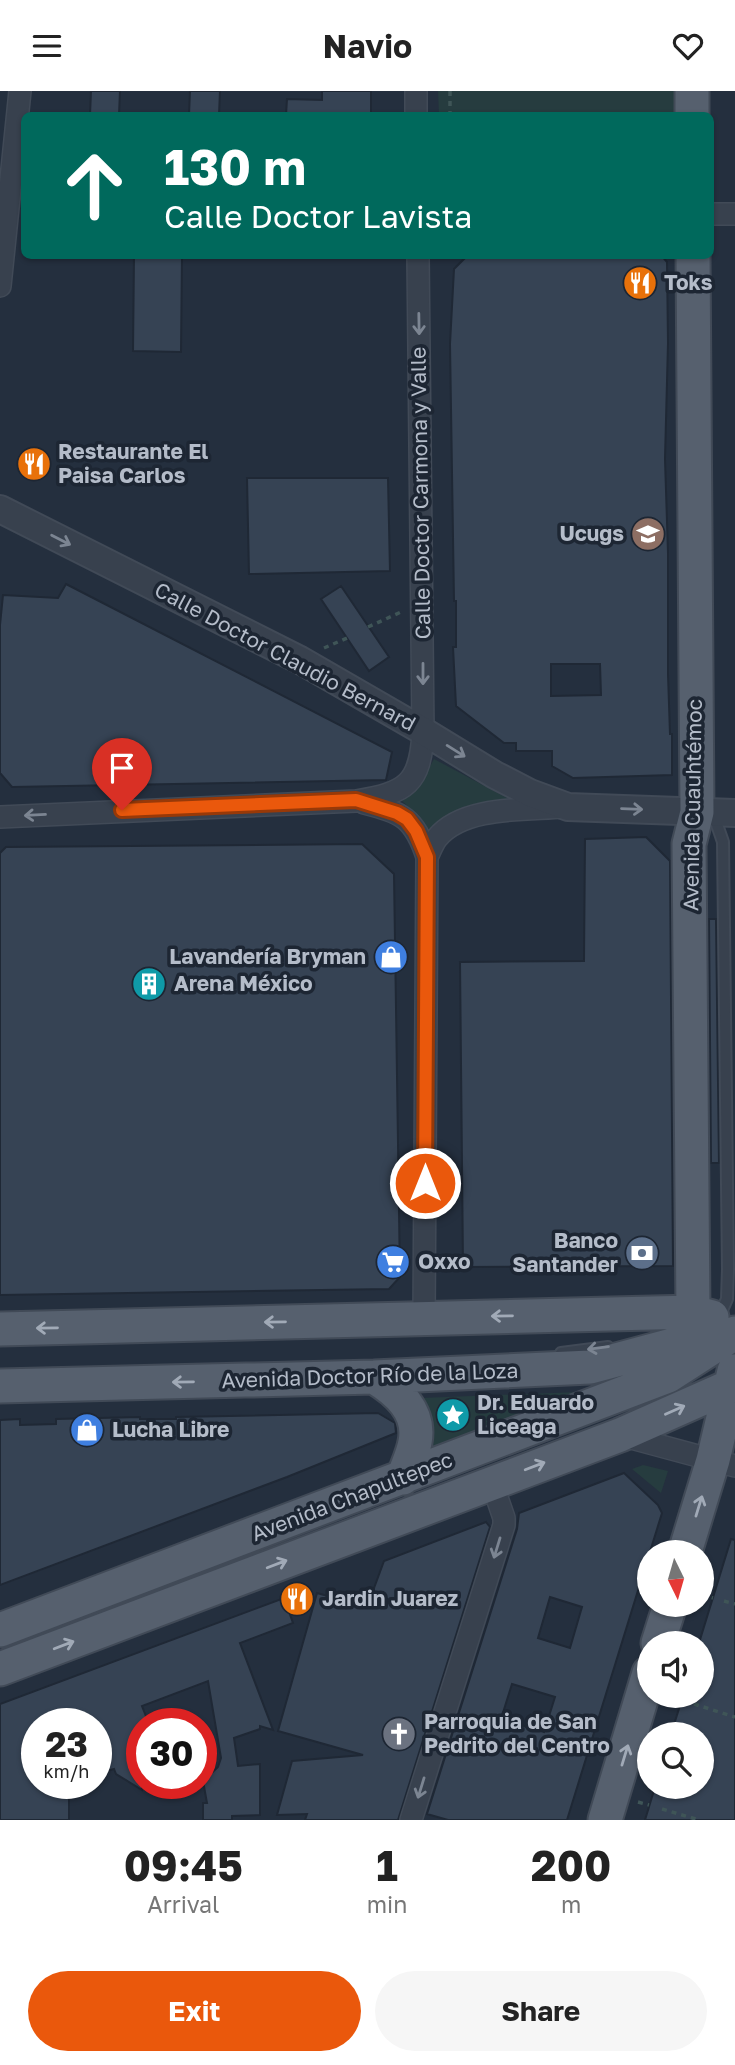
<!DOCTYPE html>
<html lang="en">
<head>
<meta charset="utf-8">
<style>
  :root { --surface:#fff; --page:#f6f6f6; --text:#222; --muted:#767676; --accent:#ea580c }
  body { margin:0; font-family:"Golos Text",sans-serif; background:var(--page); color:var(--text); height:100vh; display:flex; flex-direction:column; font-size:26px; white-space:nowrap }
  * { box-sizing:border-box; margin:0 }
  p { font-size:23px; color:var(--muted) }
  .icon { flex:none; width:38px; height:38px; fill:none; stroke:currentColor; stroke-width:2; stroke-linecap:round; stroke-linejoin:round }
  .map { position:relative; height:1729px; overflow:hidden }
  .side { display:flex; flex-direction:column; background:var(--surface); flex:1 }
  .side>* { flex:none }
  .banner { position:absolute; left:21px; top:21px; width:693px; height:147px; border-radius:10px; box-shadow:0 2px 5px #0004; background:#00695c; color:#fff; overflow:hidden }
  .needle { width:46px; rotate:175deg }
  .fabs { position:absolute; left:637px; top:1449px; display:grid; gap:14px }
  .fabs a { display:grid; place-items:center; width:77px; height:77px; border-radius:50%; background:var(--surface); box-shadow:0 2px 5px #0004; font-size:35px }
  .speed { position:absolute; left:21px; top:1617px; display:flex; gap:14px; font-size:35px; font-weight:700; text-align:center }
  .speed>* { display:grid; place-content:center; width:91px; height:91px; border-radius:50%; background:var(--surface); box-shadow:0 2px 5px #0004; line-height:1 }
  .speed small { font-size:18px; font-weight:400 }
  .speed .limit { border:10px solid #d22; background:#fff; color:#111 }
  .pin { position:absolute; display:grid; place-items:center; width:60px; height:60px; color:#fff; margin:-72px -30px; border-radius:50% 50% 50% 0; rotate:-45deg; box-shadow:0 0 7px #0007 }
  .pin .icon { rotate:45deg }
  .me { position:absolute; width:77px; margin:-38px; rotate:0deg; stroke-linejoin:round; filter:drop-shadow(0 0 5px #0008) }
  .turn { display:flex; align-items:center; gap:24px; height:147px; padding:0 28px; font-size:32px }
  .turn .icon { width:91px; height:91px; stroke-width:2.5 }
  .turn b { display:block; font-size:49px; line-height:60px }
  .eta { display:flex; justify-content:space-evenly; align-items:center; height:119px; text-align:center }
  .eta b { font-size:42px; font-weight:700; line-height:49px }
  .cta { display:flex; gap:14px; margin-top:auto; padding:14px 28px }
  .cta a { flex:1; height:80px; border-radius:42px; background:var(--accent); color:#fff; font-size:28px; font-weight:700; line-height:80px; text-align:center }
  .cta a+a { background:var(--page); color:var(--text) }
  header { display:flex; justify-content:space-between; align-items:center; height:91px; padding:0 28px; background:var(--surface); font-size:32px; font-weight:700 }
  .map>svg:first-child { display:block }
</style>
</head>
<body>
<header><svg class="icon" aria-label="menu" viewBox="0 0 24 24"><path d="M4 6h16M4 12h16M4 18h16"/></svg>Navio<svg class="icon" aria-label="heart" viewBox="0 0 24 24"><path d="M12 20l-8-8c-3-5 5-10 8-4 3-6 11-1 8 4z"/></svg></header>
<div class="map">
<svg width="735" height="1729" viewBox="0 0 735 1729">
  <rect width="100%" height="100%" fill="#242f3e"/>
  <path fill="#263c3f" d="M438,0H683V24H439Z
    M434,668L509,708L474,713L448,724L428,747L420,727L401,709L420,694Z
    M579,1301L428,1358L421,1307Z
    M643,1374L668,1380L661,1402L632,1378Z"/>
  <path fill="#364354" stroke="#1f2835" stroke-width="2" fill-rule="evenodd" d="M91,0H120L119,24H90Z
    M190,0H220L219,24H189Z
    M322,0H371V24H286L287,8L322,9Z
    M134,164H182L181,261L133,260Z
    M468,164H661L667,171L668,252L665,368L668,462V583L670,643H672V684L573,687L552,675V660H516V652H504L456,615L453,556H456V510H454L450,253L454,178ZM551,573H600L601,604L551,605Z
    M247,387H388L390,480L249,483Z
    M66,493L392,661L386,689L12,696L0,682V534L3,504L58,507Z
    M341,495L389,566L369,580L321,508Z
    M646,746L670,770L673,1175L463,1176L460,871L584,870L585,748Z
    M362,753L394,783L400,1186L389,1198L0,1204V762L6,756Z
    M709,828H716L719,1072H711Z
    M378,1322L395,1332L396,1342L287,1386L0,1494V1329L20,1328V1334L56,1333V1328L140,1326V1328H176V1326Z
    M624,1382L658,1414L662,1422L567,1729H448L427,1723L517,1438L519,1422ZM550,1506L582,1516L570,1557L538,1547ZM512,1593L555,1606L544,1641L501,1628Z
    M486,1431L490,1436L398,1729H305L307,1723L277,1724L292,1670L363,1664L278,1640L317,1502L367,1516L384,1470Z
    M731,1448L735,1449V1729H645L655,1696H702V1643H671L683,1605H702V1552H699Z
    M284,1507L293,1532L240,1552L273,1639L260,1635V1638L234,1647L238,1675L260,1673V1724L232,1725V1729H203V1712H207L203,1690L218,1676L221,1667L208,1590L142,1615L149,1633H142V1699L116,1683L114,1678L96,1683V1633H37V1692H69V1729H0V1613Z"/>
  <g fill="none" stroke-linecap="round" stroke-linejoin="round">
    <g stroke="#414a57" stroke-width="14">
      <path id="service" d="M713,722L723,751L728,1178L727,1208L718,1228
        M561,1262L608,1256"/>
    </g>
    <g stroke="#414a57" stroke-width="24">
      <path id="minor" d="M416,0V24
        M710,123H735
        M0,195L20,0
        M364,712C402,722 414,726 427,766L424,1227
        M0,726L356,710C406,702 421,693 423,640L418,164
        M427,766C430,760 433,752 437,747C463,715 525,719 563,716
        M620,1344L735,1375
        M411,1729L504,1434V1427L492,1392"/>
    </g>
    <g stroke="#414a57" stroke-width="30">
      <path id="tertiary" d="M0,418L300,569L423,640L495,684L530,702L568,716L735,722"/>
    </g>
    <g stroke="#414a57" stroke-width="37">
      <path id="primary" d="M692,0V24
        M693,164L697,721L689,753L693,1221
        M0,1238L693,1221L712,1226
        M374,1286C397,1300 421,1320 415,1351C413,1363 407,1375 403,1387
        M0,1295L374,1286L590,1276L717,1242
        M685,1461L713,1369L734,1280
        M0,1539L668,1285L735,1242
        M658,1552L670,1514
        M0,1578L620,1344L735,1293
        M605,1729L649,1582"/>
    </g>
    <path stroke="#3f5557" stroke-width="3.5" stroke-dasharray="5 5" stroke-linecap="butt" d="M450,0V24
      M368,536L401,521
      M324,557L347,547
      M702,1504L713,1507
      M724,1510L735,1513
      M670,1606L681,1609
      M694,1613L735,1626
      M638,1711L649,1714
      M662,1718L699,1729"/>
    <use href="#service" stroke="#38414e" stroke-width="10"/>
    <use href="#minor" stroke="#38414e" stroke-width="21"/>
    <use href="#tertiary" stroke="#38414e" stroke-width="26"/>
    <use href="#primary" stroke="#56606e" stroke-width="33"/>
  </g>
  <defs><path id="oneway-shaft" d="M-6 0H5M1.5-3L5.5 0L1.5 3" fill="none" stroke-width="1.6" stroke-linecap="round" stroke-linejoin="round" transform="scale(1.75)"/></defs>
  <g stroke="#7c8592">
    <use href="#oneway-shaft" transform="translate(419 233) rotate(89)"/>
    <use href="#oneway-shaft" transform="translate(61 449) rotate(27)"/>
    <use href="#oneway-shaft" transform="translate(423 583) rotate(90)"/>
    <use href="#oneway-shaft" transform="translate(456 660) rotate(32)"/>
    <use href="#oneway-shaft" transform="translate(632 718) rotate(2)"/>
    <use href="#oneway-shaft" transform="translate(35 724) rotate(177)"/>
    <use href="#oneway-shaft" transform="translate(598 1257) rotate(173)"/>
    <use href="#oneway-shaft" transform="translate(497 1457) rotate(107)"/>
    <use href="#oneway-shaft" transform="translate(421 1697) rotate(107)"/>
  </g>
  <g stroke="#a1aab7">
    <use href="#oneway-shaft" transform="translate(502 1225) rotate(179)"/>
    <use href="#oneway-shaft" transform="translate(275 1231) rotate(179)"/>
    <use href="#oneway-shaft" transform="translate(47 1237) rotate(179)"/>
    <use href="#oneway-shaft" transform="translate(183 1291) rotate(179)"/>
    <use href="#oneway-shaft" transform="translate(675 1319) rotate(-24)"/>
    <use href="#oneway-shaft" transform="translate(535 1375) rotate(-21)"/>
    <use href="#oneway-shaft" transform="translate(699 1415) rotate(-73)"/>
    <use href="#oneway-shaft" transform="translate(277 1473) rotate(-21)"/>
    <use href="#oneway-shaft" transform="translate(64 1554) rotate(-21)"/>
    <use href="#oneway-shaft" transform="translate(625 1664) rotate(-73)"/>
  </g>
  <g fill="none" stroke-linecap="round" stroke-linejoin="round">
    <g stroke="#983908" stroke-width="18">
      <path id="route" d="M122,719L356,709L397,722L407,728L416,740L427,766L425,1092"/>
    </g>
    <use href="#route" stroke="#ea580c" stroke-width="12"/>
  </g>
  <defs>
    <g id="restaurant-disc" transform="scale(1.75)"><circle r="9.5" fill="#e8710a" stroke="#1d2633"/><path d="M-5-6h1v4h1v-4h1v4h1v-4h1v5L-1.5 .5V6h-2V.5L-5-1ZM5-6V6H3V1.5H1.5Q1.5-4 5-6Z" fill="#fff"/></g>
    <g id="university-disc" transform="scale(1.75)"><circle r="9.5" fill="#8d6e63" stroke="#1d2633"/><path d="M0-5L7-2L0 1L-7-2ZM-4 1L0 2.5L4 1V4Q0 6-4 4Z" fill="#fff"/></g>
    <g id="shop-disc" transform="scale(1.75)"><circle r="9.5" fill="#3f7fe0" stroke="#1d2633"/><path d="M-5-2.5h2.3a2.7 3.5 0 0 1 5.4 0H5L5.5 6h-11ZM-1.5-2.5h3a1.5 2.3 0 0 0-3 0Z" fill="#fff"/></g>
    <g id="building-disc" transform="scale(1.75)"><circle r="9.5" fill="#0f9aa8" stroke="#1d2633"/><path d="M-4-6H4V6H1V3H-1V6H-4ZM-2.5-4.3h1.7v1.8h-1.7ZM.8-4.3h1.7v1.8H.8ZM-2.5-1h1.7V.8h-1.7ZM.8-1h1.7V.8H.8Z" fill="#fff"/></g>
    <g id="bank-disc" transform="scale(1.75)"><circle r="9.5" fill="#5c6f8a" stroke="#1d2633"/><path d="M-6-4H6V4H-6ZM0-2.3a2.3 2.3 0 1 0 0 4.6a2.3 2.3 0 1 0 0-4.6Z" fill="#fff"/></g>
    <g id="supermarket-disc" transform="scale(1.75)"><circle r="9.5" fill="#3f7fe0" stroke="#1d2633"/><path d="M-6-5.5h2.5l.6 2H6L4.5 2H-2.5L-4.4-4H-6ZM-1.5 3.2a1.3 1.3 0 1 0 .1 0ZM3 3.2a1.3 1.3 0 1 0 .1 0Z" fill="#fff"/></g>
    <g id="sight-disc" transform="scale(1.75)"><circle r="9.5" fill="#0f9aa8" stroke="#1d2633"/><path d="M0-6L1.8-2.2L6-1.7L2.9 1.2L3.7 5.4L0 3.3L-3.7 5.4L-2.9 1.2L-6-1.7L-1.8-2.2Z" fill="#fff"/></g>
    <g id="church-disc" transform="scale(1.75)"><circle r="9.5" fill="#6b7280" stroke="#1d2633"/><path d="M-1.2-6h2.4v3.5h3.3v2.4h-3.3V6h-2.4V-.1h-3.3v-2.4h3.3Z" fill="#fff"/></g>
  </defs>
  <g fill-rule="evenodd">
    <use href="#restaurant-disc" x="640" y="192"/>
    <use href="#restaurant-disc" x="34" y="373"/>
    <use href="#university-disc" x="648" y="443"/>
    <use href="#shop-disc" x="391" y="866"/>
    <use href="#building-disc" x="149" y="893"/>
    <use href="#bank-disc" x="642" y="1162"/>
    <use href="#supermarket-disc" x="393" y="1171"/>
    <use href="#sight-disc" x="453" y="1324"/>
    <use href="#shop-disc" x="87" y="1339"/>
    <use href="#restaurant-disc" x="297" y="1508"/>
    <use href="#church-disc" x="399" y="1643"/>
  </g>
  <g text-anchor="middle" stroke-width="7" stroke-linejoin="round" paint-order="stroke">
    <g font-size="21" font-weight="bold" fill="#b4bcc9" stroke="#1d2633" text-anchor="start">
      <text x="664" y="199">Toks</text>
      <text x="58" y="368">Restaurante El<tspan x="58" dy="24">Paisa Carlos</tspan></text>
      <text x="624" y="450" text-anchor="end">Ucugs</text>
      <text x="366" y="873" text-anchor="end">Lavandería Bryman</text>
      <text x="174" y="900">Arena México</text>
      <text x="618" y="1157" text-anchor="end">Banco<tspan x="618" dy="24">Santander</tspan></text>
      <text x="418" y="1178">Oxxo</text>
      <text x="477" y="1319">Dr. Eduardo<tspan x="477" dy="24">Liceaga</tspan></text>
      <text x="112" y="1346">Lucha Libre</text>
      <text x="322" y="1515">Jardin Juarez</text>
      <text x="424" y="1638">Parroquia de San<tspan x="424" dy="24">Pedrito del Centro</tspan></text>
    </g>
    <g font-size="21" fill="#b4bcc9" stroke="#1d2633">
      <text transform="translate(421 402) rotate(-91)" y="7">Calle Doctor Carmona y Valle</text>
      <text transform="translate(285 566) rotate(28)" y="7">Calle Doctor Claudio Bernard</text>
      <text transform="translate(693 714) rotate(-89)" y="7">Avenida Cuauhtémoc</text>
      <text transform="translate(370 1285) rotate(-2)" y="7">Avenida Doctor Río de la Loza</text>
      <text transform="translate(352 1406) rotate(-21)" y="7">Avenida Chapultepec</text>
    </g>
  </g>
</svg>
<div class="fabs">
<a><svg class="needle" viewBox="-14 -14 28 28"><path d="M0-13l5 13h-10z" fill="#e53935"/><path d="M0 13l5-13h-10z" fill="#767676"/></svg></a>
<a><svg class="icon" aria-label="sound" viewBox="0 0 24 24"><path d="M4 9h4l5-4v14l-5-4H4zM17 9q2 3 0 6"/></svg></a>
<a><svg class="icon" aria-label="search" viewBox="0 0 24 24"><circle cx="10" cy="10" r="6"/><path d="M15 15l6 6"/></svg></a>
</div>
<div class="speed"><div>23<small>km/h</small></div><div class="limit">30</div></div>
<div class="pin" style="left:122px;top:719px;background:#d93025"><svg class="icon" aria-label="arrive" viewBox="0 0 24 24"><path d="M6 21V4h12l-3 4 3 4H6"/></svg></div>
<svg class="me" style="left:425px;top:1092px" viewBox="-20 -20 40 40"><circle r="17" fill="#ea580c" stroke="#fff" stroke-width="3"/><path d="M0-11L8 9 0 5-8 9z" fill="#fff"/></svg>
<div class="banner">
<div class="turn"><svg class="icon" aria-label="ahead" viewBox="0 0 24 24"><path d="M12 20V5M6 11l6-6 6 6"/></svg><div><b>130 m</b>Calle Doctor Lavista</div></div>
</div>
</div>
<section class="side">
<div class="eta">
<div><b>09:45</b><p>Arrival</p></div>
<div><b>1</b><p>min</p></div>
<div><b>200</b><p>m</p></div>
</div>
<div class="cta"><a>Exit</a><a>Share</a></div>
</section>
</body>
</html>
